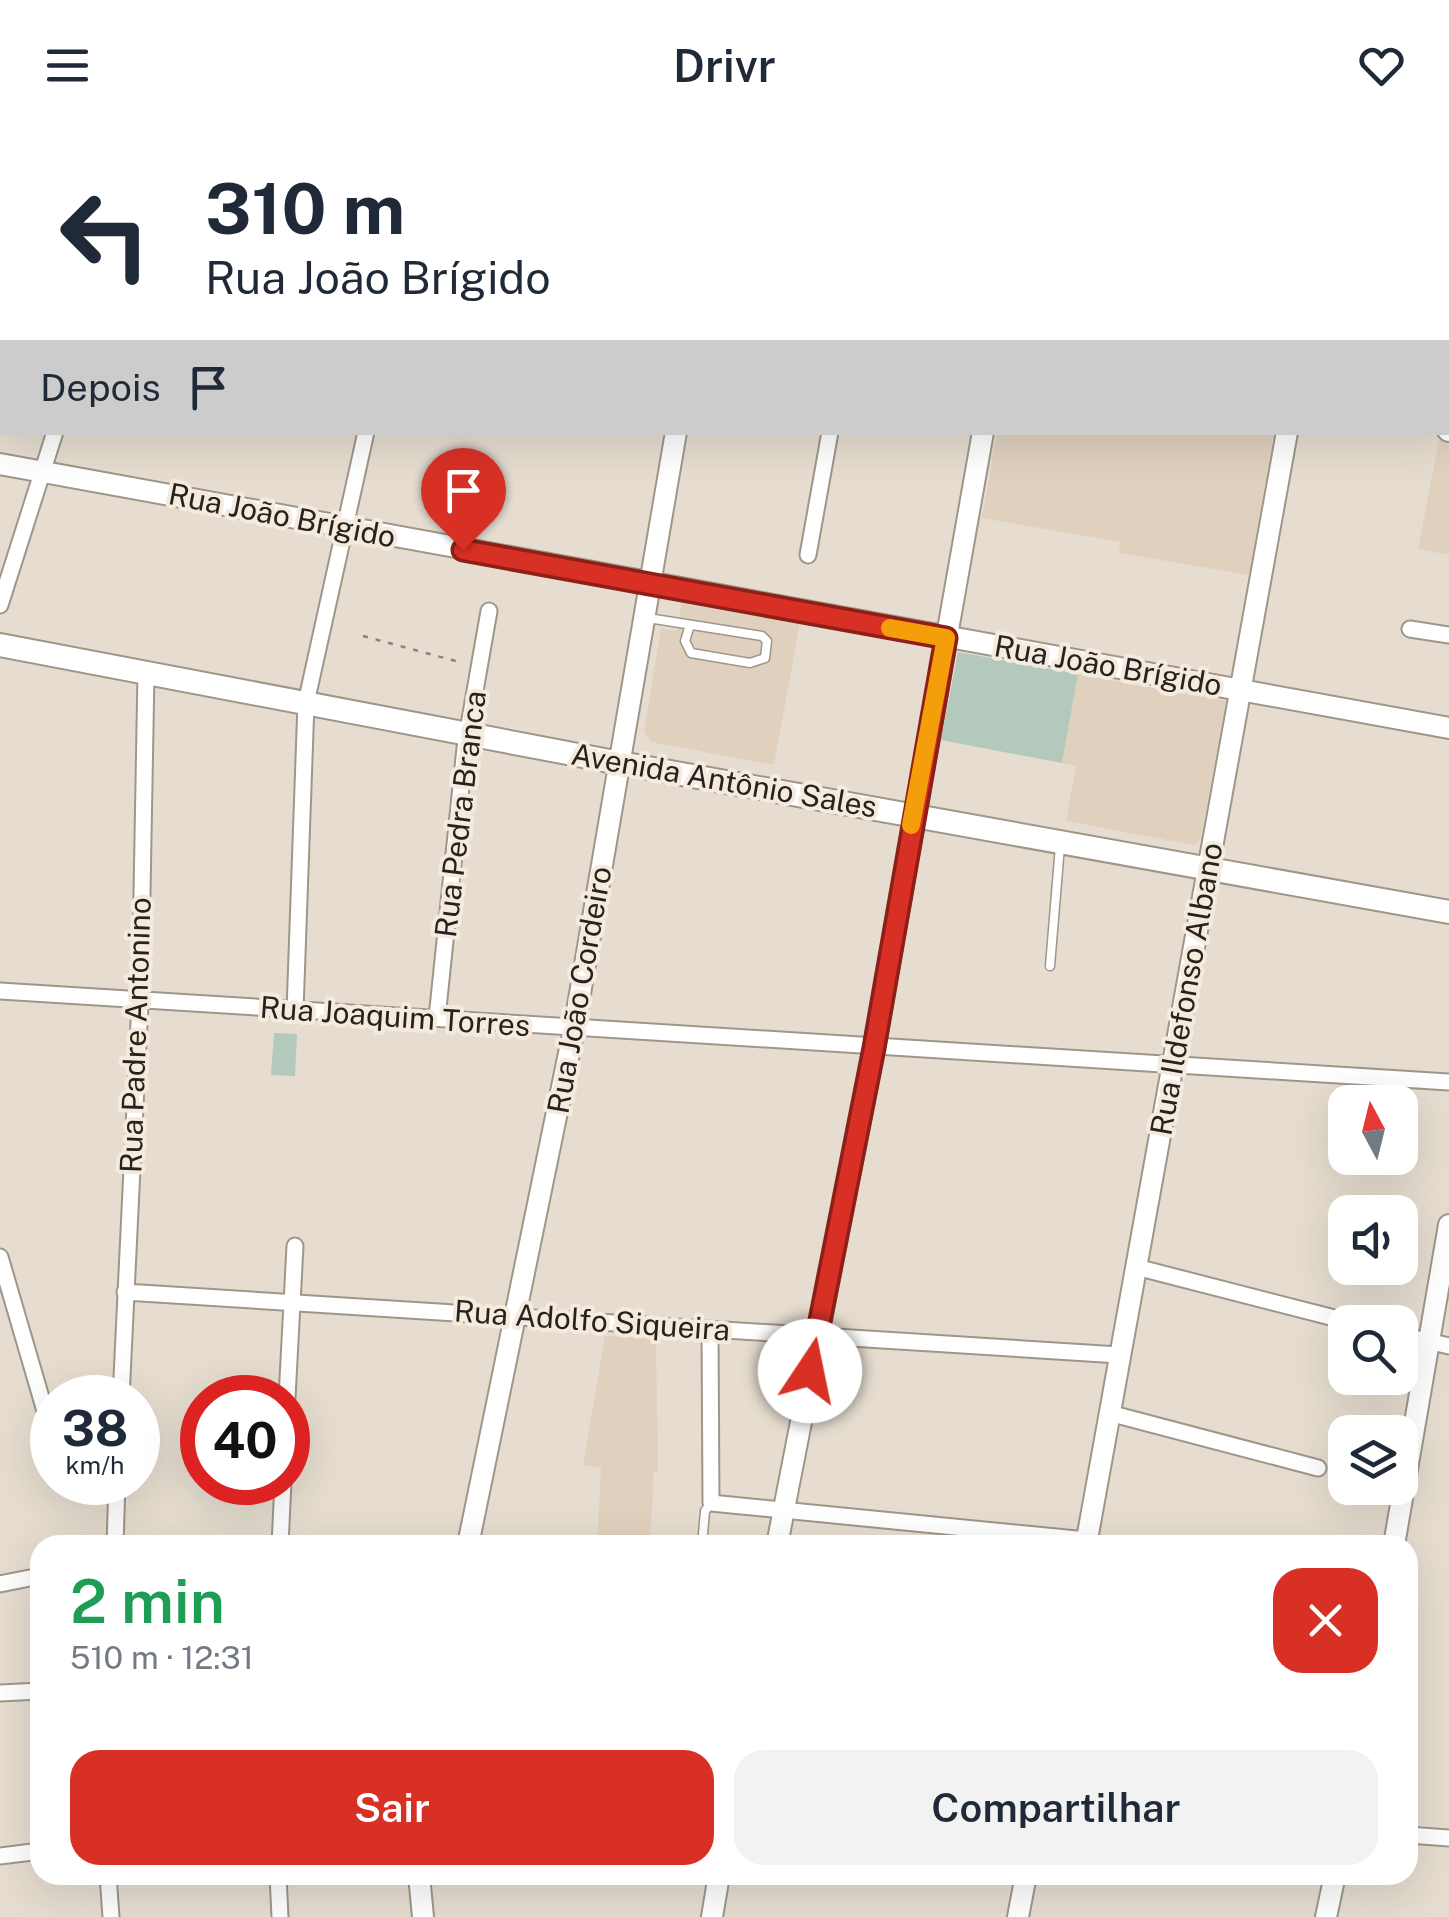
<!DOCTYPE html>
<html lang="pt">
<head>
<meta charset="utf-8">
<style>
  :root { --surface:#fff; --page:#f2f2f3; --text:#1f2937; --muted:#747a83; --accent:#d93025 }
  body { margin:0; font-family:"Public Sans",sans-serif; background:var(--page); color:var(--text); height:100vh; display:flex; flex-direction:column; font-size:38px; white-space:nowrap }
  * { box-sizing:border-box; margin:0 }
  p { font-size:32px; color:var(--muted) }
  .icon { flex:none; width:55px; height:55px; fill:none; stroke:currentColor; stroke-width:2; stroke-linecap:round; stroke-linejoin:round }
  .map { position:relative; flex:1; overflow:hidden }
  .side { position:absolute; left:30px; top:1405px; width:1388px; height:350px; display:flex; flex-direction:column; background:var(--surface); border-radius:30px; box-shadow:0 10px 40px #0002 }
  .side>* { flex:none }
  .banner { position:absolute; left:0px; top:0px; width:1450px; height:305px; box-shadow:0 10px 40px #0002; background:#fff; color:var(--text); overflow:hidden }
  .needle { width:65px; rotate:353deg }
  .fabs { position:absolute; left:1328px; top:955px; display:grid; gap:20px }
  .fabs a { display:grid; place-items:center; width:90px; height:90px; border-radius:20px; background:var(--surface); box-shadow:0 10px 40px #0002; font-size:50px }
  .speed { position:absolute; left:30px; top:1245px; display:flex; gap:20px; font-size:50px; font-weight:700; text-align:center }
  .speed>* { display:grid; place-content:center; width:130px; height:130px; border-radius:50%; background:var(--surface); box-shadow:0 10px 40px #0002; line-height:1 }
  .speed small { font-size:25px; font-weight:400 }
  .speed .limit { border:15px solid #d22; background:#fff; color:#111 }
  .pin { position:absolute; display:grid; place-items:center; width:85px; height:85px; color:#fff; margin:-102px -42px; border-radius:50% 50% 50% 0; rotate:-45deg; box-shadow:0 0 10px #0007 }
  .pin .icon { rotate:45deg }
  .me { position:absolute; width:110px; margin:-55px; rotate:11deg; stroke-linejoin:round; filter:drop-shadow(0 0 8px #0008) }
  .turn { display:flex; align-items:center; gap:35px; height:210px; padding:0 40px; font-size:45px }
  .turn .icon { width:130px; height:130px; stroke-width:2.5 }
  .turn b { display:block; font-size:70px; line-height:85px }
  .then { display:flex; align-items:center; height:95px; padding:0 40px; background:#0003; gap:20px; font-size:38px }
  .round { display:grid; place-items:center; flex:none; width:105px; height:105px; border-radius:30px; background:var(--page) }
  .summary { display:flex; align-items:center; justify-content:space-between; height:170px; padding:0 40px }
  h1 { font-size:60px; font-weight:600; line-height:75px; color:#1e9e55 }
  .button { display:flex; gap:20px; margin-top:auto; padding:20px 40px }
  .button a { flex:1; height:115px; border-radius:30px; background:var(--accent); color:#fff; font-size:40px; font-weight:600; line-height:115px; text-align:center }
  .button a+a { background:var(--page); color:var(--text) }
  header { display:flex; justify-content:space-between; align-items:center; height:130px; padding:0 40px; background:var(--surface); font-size:45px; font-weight:600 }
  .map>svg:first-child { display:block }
</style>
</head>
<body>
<header><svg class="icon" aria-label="menu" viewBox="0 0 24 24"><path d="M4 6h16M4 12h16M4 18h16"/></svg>Drivr<svg class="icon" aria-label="heart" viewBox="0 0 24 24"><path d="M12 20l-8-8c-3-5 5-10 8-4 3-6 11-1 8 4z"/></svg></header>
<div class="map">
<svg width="1449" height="1787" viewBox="0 0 1449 1787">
  <rect width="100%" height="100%" fill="#e6ddd0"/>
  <path fill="#e0d1be" d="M997,303H1274L1249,445L1119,423L1120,412L982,388Z
    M1439,310L1449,312V425L1418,419Z
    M681,473L800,493L774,635L651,612L644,602L661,498L677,501Z
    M1078,544L1226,571L1200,711L1194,715L1066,691L1076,636L1062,633Z
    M605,1206L656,1209L658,1342H654L650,1415H597L601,1338L583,1335Z"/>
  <path fill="#b2c9bb" d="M958,522L1078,544L1062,633L941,610Z
    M274,903L297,904L295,946L271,945Z"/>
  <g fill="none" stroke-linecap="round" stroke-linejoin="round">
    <g stroke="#9f968a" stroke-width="11">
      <path id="lane" d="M648,488L762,506L767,511L765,528L750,533L691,523L685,511L690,495
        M1050,836L1060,716
        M702,1415L705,1381L711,1373"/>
    </g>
    <g stroke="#9f968a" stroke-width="19">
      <path id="street" d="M1197,0L1211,2
        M133,2L134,0
        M429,2V0
        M592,2L593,0
        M1448,48H1449
        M808,425L830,302
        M0,475L55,302
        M1410,499L1449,505
        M0,861L1449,952
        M295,881L306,573L366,302
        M437,888L465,618L489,481
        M0,1127L52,1305
        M1136,1137L1350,1192
        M125,1162L1119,1225
        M710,1199L711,1373L1087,1410
        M1400,1205L1449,1216
        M121,1268L140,872L146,543
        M287,1268L295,1116
        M1109,1283L1318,1338
        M90,1352L117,1355
        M115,1415L117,1352
        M280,1415L283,1352
        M0,1454L40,1446
        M0,1563L40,1561
        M1408,1705L1449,1708
        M0,1726L40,1721
        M108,1745L111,1787
        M278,1745L280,1787"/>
    </g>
    <g stroke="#9f968a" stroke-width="24">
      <path id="secondary" d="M730,2L731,0
        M1038,2V0
        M1342,2L1343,0
        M0,334L1449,598
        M468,1415L574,899L676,302
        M777,1415L874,918L983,302
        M1086,1415L1287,302
        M1394,1415L1449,1095
        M419,1745L423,1787
        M712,1787L719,1745
        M1018,1787L1026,1745
        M1326,1787L1335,1745"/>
    </g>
    <g stroke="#9f968a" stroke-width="26">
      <path id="primary" d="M0,35L2,36
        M1448,299L1449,300
        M0,515L620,633L1449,782"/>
    </g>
    <path stroke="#888279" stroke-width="2.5" stroke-dasharray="5 8" stroke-linecap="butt" d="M363,506L463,533"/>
    <use href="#lane" stroke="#fff" stroke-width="8"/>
    <use href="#street" stroke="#fff" stroke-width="15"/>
    <use href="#secondary" stroke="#fff" stroke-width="20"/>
    <use href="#primary" stroke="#fff" stroke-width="22"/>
  </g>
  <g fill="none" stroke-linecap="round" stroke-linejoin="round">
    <g stroke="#8d1f18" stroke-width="25">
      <path id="route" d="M463,420L946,508L874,918L810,1241"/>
    </g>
    <use href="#route" stroke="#d93025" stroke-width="18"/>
    <path stroke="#f59e0b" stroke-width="18" d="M890,498L946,508L911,695"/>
  </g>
  <g text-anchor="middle" stroke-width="8" stroke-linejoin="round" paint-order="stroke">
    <g font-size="30" fill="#26221d" stroke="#f4eadd">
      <text transform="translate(282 386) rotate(11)" y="10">Rua João Brígido</text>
      <text transform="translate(1108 536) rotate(10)" y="10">Rua João Brígido</text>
      <text transform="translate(724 651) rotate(10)" y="10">Avenida Antônio Sales</text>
      <text transform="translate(461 684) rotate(-83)" y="10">Rua Pedra Branca</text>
      <text transform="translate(1187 859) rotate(-80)" y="10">Rua Ildefonso Albano</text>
      <text transform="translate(580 860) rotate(-80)" y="10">Rua João Cordeiro</text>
      <text transform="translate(395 887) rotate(4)" y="10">Rua Joaquim Torres</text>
      <text transform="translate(136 905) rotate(-88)" y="10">Rua Padre Antonino</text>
      <text transform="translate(592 1191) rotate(4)" y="10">Rua Adolfo Siqueira</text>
    </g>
  </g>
</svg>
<div class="fabs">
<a><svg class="needle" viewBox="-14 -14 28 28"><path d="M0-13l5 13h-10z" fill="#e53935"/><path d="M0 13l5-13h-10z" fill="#747a83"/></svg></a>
<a><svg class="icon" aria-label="sound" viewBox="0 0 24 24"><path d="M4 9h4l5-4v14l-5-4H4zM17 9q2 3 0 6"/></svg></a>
<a><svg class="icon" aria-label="search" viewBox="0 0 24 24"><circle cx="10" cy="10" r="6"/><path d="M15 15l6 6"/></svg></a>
<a><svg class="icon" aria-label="layers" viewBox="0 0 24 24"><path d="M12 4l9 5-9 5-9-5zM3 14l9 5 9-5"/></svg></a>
</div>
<div class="speed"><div>38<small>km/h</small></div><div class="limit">40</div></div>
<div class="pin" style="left:463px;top:420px;background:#d93025"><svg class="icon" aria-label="arrive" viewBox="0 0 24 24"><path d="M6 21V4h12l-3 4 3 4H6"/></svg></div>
<svg class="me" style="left:810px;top:1241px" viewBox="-20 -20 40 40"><circle r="19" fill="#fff"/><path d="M0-13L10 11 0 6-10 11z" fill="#d93025"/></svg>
<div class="banner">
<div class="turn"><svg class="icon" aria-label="left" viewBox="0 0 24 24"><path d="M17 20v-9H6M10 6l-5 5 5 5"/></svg><div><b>310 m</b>Rua João Brígido</div></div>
<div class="then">Depois<svg class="icon" aria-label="arrive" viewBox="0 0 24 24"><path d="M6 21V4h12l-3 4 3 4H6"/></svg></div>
</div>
<section class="side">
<div class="summary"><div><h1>2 min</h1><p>510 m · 12:31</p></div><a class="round" style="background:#d93025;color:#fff"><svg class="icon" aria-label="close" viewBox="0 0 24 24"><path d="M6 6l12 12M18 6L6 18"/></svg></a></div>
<div class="button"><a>Sair</a><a>Compartilhar</a></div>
</section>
</div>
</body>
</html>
